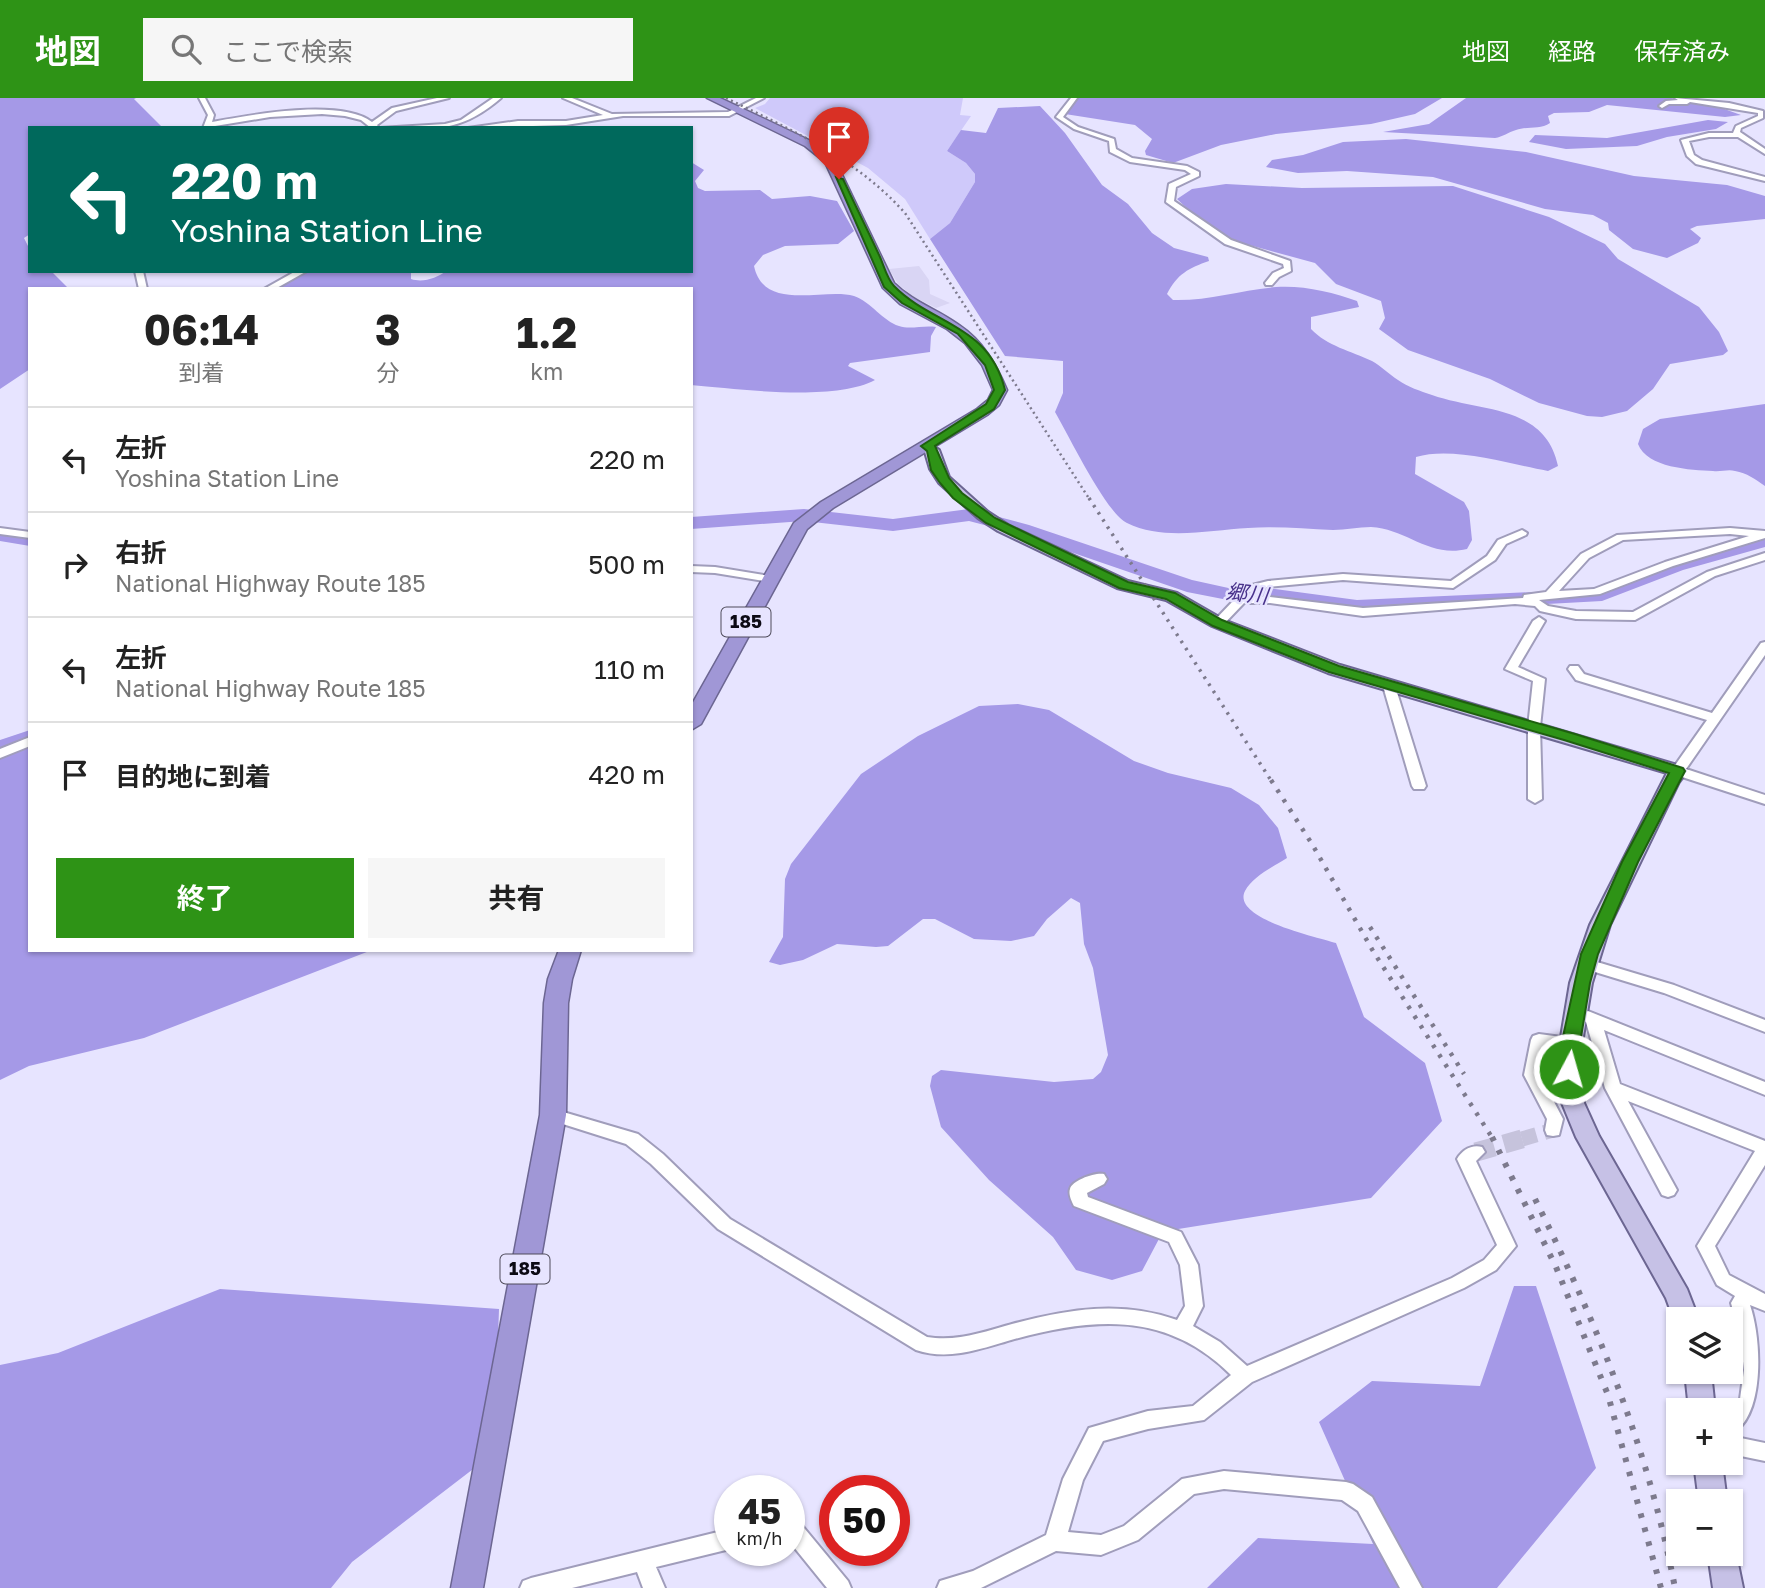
<!DOCTYPE html>
<html lang="ja">
<head>
<meta charset="utf-8">
<style>
  :root { --surface:#fff; --page:#f6f6f6; --text:#222; --muted:#767676; --line:#e0e0e0; --accent:#2e9316 }
  body { margin:0; font-family:"Golos Text","Noto Sans JP",sans-serif; background:var(--page); color:var(--text); height:100vh; display:flex; flex-direction:column; font-size:26px; white-space:nowrap }
  * { box-sizing:border-box; margin:0 }
  p { font-size:23px; color:var(--muted) }
  .icon { flex:none; width:38px; height:38px; fill:none; stroke:currentColor; stroke-width:2; stroke-linecap:round; stroke-linejoin:round }
  .map { position:relative; flex:1; overflow:hidden }
  .drawer { position:absolute; left:28px; top:189px; width:665px; height:665px; display:flex; flex-direction:column; background:var(--surface); border-radius:0px; box-shadow:0 2px 5px #0004 }
  .drawer>* { flex:none }
  .hud { position:absolute; left:28px; top:28px; width:665px; height:147px; border-radius:0px; box-shadow:0 2px 5px #0004; background:#00695c; color:#fff; overflow:hidden }
  .buttons { position:absolute; left:1666px; top:1209px; display:grid; gap:14px }
  .buttons a { display:grid; place-items:center; width:77px; height:77px; border-radius:0px; background:var(--surface); box-shadow:0 2px 5px #0004; font-size:35px }
  .speed { position:absolute; left:714px; top:1377px; display:flex; gap:14px; font-size:35px; font-weight:700; text-align:center }
  .speed>* { display:grid; place-content:center; width:91px; height:91px; border-radius:50%; background:var(--surface); box-shadow:0 2px 5px #0004; line-height:1 }
  .speed small { font-size:18px; font-weight:400 }
  .speed .limit { border:10px solid #d22; background:#fff; color:#111 }
  .pin { position:absolute; display:grid; place-items:center; width:60px; height:60px; color:#fff; margin:-72px -30px; border-radius:50% 50% 50% 0; rotate:-45deg; box-shadow:0 0 7px #0007 }
  .pin .icon { rotate:45deg }
  .me { position:absolute; width:77px; margin:-38px; rotate:6deg; stroke-linejoin:round; filter:drop-shadow(0 0 5px #0008) }
  .turn { display:flex; align-items:center; gap:24px; height:147px; padding:0 28px; font-size:32px }
  .turn .icon { width:91px; height:91px; stroke-width:2.5 }
  .turn b { display:block; font-size:49px; line-height:60px }
  .eta { display:flex; justify-content:space-evenly; align-items:center; height:119px; text-align:center }
  .eta b { font-size:42px; font-weight:700; line-height:49px }
  .button { display:flex; gap:14px; margin-top:auto; padding:14px 28px }
  .button a { flex:1; height:80px; border-radius:0px; background:var(--accent); color:#fff; font-size:28px; font-weight:700; line-height:80px; text-align:center }
  .button a+a { background:var(--page); color:var(--text) }
  ul { padding:0; list-style:none }
  li { display:flex; align-items:center; gap:21px; height:105px; padding:0 28px; border-top:2px solid var(--line) }
  li div { flex:1 }
  li b { display:block; font-size:26px }
  li em { font-style:normal }
  header { display:flex; align-items:center; gap:42px; box-sizing:border-box; height:98px; padding:0 35px; background:var(--accent); color:#fff }
  header strong { font-size:33px }
  nav { display:flex; gap:38px; margin-inline-start:auto; font-size:24px }
  .search { width:490px; height:63px; background:var(--page); display:flex; align-items:center; gap:18px; box-sizing:border-box; padding:0 24px; border-radius:0px; color:var(--muted); font-size:26px }
  .map>svg:first-child { display:block }
</style>
</head>
<body>
<header>
<strong>地図</strong>
<div class="search"><svg class="icon" aria-label="search" viewBox="0 0 24 24"><circle cx="10" cy="10" r="6"/><path d="M15 15l6 6"/></svg>ここで検索</div>
<nav><a>地図</a><a>経路</a><a>保存済み</a></nav>
</header>
<div class="map">
<svg width="1765" height="1490" viewBox="0 0 1765 1490">
  <rect width="100%" height="100%" fill="#e7e4ff"/>
  <path fill="#d9d5f4" d="M919,168L929,182L930,196L950,205L936,210L914,199L898,186L889,171Z"/>
  <path fill="#cfc9fa" d="M770,0H963L960,17L971,18L947,53L966,65L975,76V84L950,125L930,141L905,101L868,70L755,10L765,6Z"/>
  <path fill="#a599e7" d="M0,0H136L134,1L163,30H30V136L24,140L30,152V173H51L69,191H30V271L0,291Z
    M1076,0H1442L1415,16L1371,26L1276,36L1221,47L1173,65L1146,57L1145,53L1152,41L1135,27L1065,16Z
    M1466,0H1671L1716,8L1741,17L1725,19L1607,7L1589,14L1554,15L1548,18L1550,25C1540,32 1527,28 1516,32C1508,34 1503,39 1495,40L1383,34L1429,26Z
    M1040,8L1065,35L1102,87L1128,106L1152,135L1174,150L1208,159L1209,163C1189,170 1177,176 1167,196L1173,202C1208,203 1241,192 1276,189C1302,187 1333,194 1357,203L1359,209L1311,219V231C1327,248 1351,253 1372,263C1381,268 1389,276 1398,282C1408,289 1420,293 1432,297C1480,314 1545,306 1558,368L1548,373C1509,366 1453,348 1416,359L1415,376L1464,404L1469,413L1472,442L1467,451C1429,460 1407,431 1371,429C1358,429 1346,432 1333,432C1305,431 1276,428 1248,430C1209,432 1164,443 1127,425C1106,415 1069,338 1055,314L1063,295V263L1005,258L930,141L950,125L975,84V76L966,65L947,53L961,32L986,35L998,10Z
    M1708,22L1728,24L1716,31L1667,39L1637,48L1566,51L1529,44L1535,37L1607,40Z
    M1406,41L1526,54L1634,78L1727,87L1765,98V121L1697,128L1690,131L1701,140L1698,145L1667,160L1633,151L1609,132L1608,125L1593,117L1545,111L1433,79L1347,73L1298,75L1266,69L1272,62L1303,57L1343,44Z
    M691,64L704,72L695,83L698,90L705,93L760,92L772,101L810,98L837,103L854,133L838,146L785,148L763,157L754,168C764,215 825,189 854,198C871,204 883,223 899,228C910,232 923,227 936,229L931,238L930,254L850,265L848,268L875,282C834,304 739,291 691,287V191H271L307,173H411V181C423,185 437,180 446,173H691Z
    M1226,86L1302,90L1453,88L1549,119L1605,146L1618,161L1699,209L1719,234L1728,253L1723,257L1670,266L1653,291L1627,313L1602,319L1587,318L1539,305L1490,281L1408,252L1379,231L1385,220L1381,203L1336,186L1315,165L1227,141L1195,118L1177,101L1192,91Z
    M1765,306V388C1755,381 1747,375 1735,373C1728,371 1721,374 1713,373C1691,372 1647,370 1638,346L1643,331L1660,321Z
    M1018,606L1049,612L1134,663L1168,675L1231,690L1259,707L1278,730L1287,760C1273,769 1253,778 1245,793C1231,821 1318,839 1336,845L1364,919L1425,965L1442,1023L1371,1100L1172,1132L1160,1139L1142,1173L1112,1182L1076,1172L1053,1139L989,1082L941,1029L930,988L932,978L941,972L1054,984L1093,981L1101,974L1108,957L1093,870L1084,846L1080,805L1071,800L1047,821L1034,838L1011,843L974,841L935,821H923L888,848L876,849L837,846L803,862L780,867L769,864L783,839L785,781L791,766L861,676L918,638L979,608Z
    M30,644V852H372L144,940L29,968L0,982V651Z
    M1514,1188H1536L1596,1370L1497,1490H1207L1258,1440L1373,1446L1319,1324L1372,1283L1480,1288Z
    M220,1191L499,1211L494,1355L352,1464L331,1490H0V1267L58,1255Z"/>
  <g fill="none" stroke-linecap="round" stroke-linejoin="round">
    <path fill="#a598e6" fill-rule="evenodd" d="M804,411L893,421L969,411L1029,427L1192,482L1233,491H1275L1357,502L1599,491L1669,464L1765,436V449L1683,472L1602,503L1357,516L1275,503H1233L1187,494L1015,435L969,423L893,433L804,423L691,431V419Z
      M0,431L30,436V448L0,443Z
      M30,632V648L0,658V642Z"/>
    <path stroke="#c6c3dc" stroke-width="15" stroke-dasharray="15 8" stroke-linecap="butt" d="M1522,1041L1553,1032"/>
    <path stroke="#c6c3dc" stroke-width="19" stroke-dasharray="19 10" stroke-linecap="butt" d="M1476,1054L1529,1039"/>
    <g stroke="#a09dbb" stroke-width="4">
      <path id="minor" d="M199,0H205L214,17L212,24C250,17 340,0 372,24L392,10L437,0H449L396,13L377,27L379,30H371L361,22L345,18L322,16L270,19L203,30L208,17Z
        M493,0H501C458,37 433,30 380,30L445,26L461,22Z
        M563,0H572L612,16L728,14L756,0H764L729,18H623L566,27L468,30L518,23H566L603,17Z
        M1071,0H1077L1063,19L1078,29L1114,41L1116,51L1132,60L1187,68L1199,74V78L1176,89L1174,103L1231,142L1290,163L1291,173L1279,179L1272,187H1266L1265,185L1273,175L1284,170L1283,166L1225,146L1166,104L1169,86L1191,76L1185,72L1130,64L1110,54L1109,43L1074,31L1056,19Z
        M1675,0L1729,5L1763,13V20L1741,30L1740,34L1765,51V56L1738,39H1709L1689,43L1694,57L1702,62L1765,79V83L1696,66L1687,58L1681,42L1709,35H1733L1736,28L1758,18V15L1690,4L1687,6H1669L1662,10L1659,8L1666,3L1678,2Z
        M135,173H143L147,191H139Z
        M296,173H307L275,191H264Z
        M0,430L30,434V440L0,436Z
        M1730,430L1765,433V440L1673,468L1600,496L1539,502L1548,508L1576,513L1633,514L1707,474L1765,455V462L1715,478L1635,522L1576,521L1540,513L1535,508L1515,506L1363,518L1270,505H1244L1222,528L1218,529L1212,525L1235,501L1236,491L1268,483L1343,476L1451,483L1487,458L1498,442L1522,432L1527,435L1526,437L1506,446L1495,462L1453,490L1343,482L1268,489L1246,495V499H1270L1363,510L1523,500L1524,497L1546,494L1581,456L1617,437ZM1730,436L1749,438L1665,464L1594,491L1559,493L1589,460L1623,442Z
        M691,468L715,469L770,478L776,481L770,484L715,475L691,474Z
        M1539,519L1545,523L1518,569L1545,581L1540,629L1542,701L1535,705L1528,701V629L1533,583L1505,571L1533,523Z
        M1765,544V557L1686,671L1765,697V706L1673,676L1671,673L1707,622L1576,582L1568,571L1570,568H1578L1584,576L1712,615L1761,545Z
        M1389,584L1395,588L1426,688L1424,691H1414L1412,688L1383,588Z
        M30,639V648L0,660V651Z
        M1587,861L1674,887L1765,922V934L1664,895L1582,870L1579,866L1582,862Z
        M1588,913L1765,984V997L1604,932L1620,986L1765,1043V1067L1715,1148L1729,1177L1765,1196V1213L1750,1207C1762,1242 1765,1319 1731,1336V1314L1740,1301L1744,1272L1740,1237L1731,1205L1735,1198L1717,1187L1697,1148L1755,1053L1628,1003L1677,1092L1674,1097L1668,1099L1662,1097L1605,990L1586,924L1580,919L1582,915Z
        M1539,936L1577,941L1579,945L1577,949L1571,951L1546,948L1540,977L1563,1021L1559,1037L1553,1038L1547,1037L1545,1032L1547,1021L1524,977L1531,942L1533,938Z
        M553,1011L638,1036L663,1056L730,1121L927,1239C957,1244 983,1234 1012,1226C1067,1211 1122,1202 1177,1222L1185,1208L1180,1167L1169,1144L1074,1108C1072,1104 1068,1096 1070,1091C1072,1082 1096,1074 1104,1076L1107,1081L1104,1086L1087,1095L1088,1099L1181,1134L1198,1167L1203,1208L1193,1228L1220,1244L1247,1268L1452,1180L1484,1162L1497,1147L1457,1061C1462,1052 1472,1046 1482,1049L1485,1054L1476,1063L1516,1148L1496,1172L1464,1190L1252,1284L1204,1322L1148,1331L1103,1343L1083,1382L1068,1434L1101,1437L1124,1428L1182,1381L1224,1373L1346,1384L1353,1386L1372,1399L1422,1490H1400L1358,1413L1342,1402L1224,1391L1194,1396L1138,1442L1101,1457L1056,1453L981,1490H937L940,1483L973,1473L1046,1437L1063,1381L1089,1330L1148,1313L1193,1308L1231,1277C1167,1213 1094,1219 1011,1242C980,1251 949,1263 916,1252L718,1131L651,1066L626,1046L547,1021L545,1017L547,1013Z
        M1731,1338L1765,1345V1363L1731,1356Z
        M789,1421L800,1425L848,1483L851,1490H827L789,1443Z
        M730,1431V1451L656,1469L665,1490H643L637,1474L572,1490H520L523,1483L531,1480Z"/>
    </g>
    <g stroke="#6c6692" stroke-width="4">
      <path id="major" d="M927,344L939,352L949,379L988,414L1008,427L1128,483L1177,495L1224,522L1340,567L1684,669L1687,673L1679,684L1610,827L1592,885L1580,957L1584,1005L1599,1038L1687,1191L1699,1222H1678L1677,1230L1666,1200L1576,1039L1562,1005L1558,957L1570,885L1590,827L1667,675L1328,575L1212,528L1166,502L1117,490L998,433L978,420L939,385L930,371L925,354L920,348Z
        M1685,1274H1711L1715,1312H1689Z
        M1694,1365H1722L1727,1404H1699Z
        M1731,1446L1736,1456L1743,1490H1713L1708,1456H1731Z"/>
    </g>
    <g stroke="#6c6692" stroke-width="3">
      <path id="highway" d="M707,0H720L813,44L834,60L894,185C913,204 937,211 959,227C983,243 996,266 1007,292L999,307L987,317L833,410L807,431L701,626L691,632V608L794,425L821,404L977,311L988,302L993,292L982,267L965,245L947,231L900,206L883,190L825,64L805,48Z
        M559,852H581L572,881L568,905L566,1017L483,1490H451L540,1017L544,905L548,881Z"/>
    </g>
    <use href="#minor" fill="#fff" fill-rule="evenodd"/>
    <use href="#major" fill="#c6c1e6" fill-rule="evenodd"/>
    <use href="#highway" fill="#a097d6" fill-rule="evenodd"/>
    <path stroke="#7d7a8d" stroke-width="2.5" stroke-dasharray="2 3.5" stroke-linecap="butt" d="M726,0C791,32 856,60 905,115L1090,402"/>
    <path stroke="#7d7a8d" stroke-width="3.5" stroke-dasharray="2.5 6" stroke-linecap="butt" d="M1089,400L1272,684"/>
    <path stroke="#7d7a8d" stroke-width="4.5" stroke-dasharray="3.5 8" stroke-linecap="butt" d="M1271,682L1312,746L1373,853L1493,1041
      M1370,829L1464,976"/>
    <path stroke="#7d7a8d" stroke-width="6" stroke-dasharray="4.5 10" stroke-linecap="butt" d="M1492,1039L1556,1169L1608,1297L1661,1490
      M1535,1101C1597,1226 1649,1352 1675,1490"/>
  </g>
  <path fill="#2e9316" stroke="#1e600e" stroke-width="2" d="M836,79L843,81C855,107 868,133 880,159C884,168 887,181 894,188C932,227 989,226 1005,292L994,311L935,348L949,380L962,395L995,420L1128,484L1175,495L1222,522L1339,568L1575,636L1683,670L1685,673L1638,764L1598,856L1590,885L1575,975H1562L1559,957L1581,856L1622,764L1669,675L1564,642L1329,574L1213,528L1166,501L1119,490L986,425L953,400L940,385L931,372L927,353L921,348L986,306L994,292L985,267L958,236L902,205L884,189Z"/>
  <g text-anchor="middle" stroke-width="5" stroke-linejoin="round" paint-order="stroke">
    <g fill="#e7e4ff" stroke="#4e4b5a" stroke-width="2">
      <rect x="721.5" y="509.5" width="49" height="29" rx="5"/>
      <rect x="500.5" y="1156.5" width="49" height="29" rx="5"/>
    </g>
    <g font-size="18" font-weight="bold" fill="#0c0a14">
      <text x="746" y="530">185</text>
      <text x="525" y="1177">185</text>
    </g>
    <g font-size="21" font-style="italic" fill="#49328c" stroke="#e7e4ff">
      <text transform="translate(1247 496) rotate(7)" y="7">郷川</text>
    </g>
  </g>
</svg>
<div class="buttons">
<a><svg class="icon" aria-label="layers" viewBox="0 0 24 24"><path d="M12 4l9 5-9 5-9-5zM3 14l9 5 9-5"/></svg></a>
<a>+</a>
<a>−</a>
</div>
<div class="speed"><div>45<small>km/h</small></div><div class="limit">50</div></div>
<div class="pin" style="left:839px;top:81px;background:#d93025"><svg class="icon" aria-label="arrive" viewBox="0 0 24 24"><path d="M6 21V4h12l-3 4 3 4H6"/></svg></div>
<svg class="me" style="left:1569px;top:971px" viewBox="-20 -20 40 40"><circle r="17" fill="#2e9316" stroke="#fff" stroke-width="3"/><path d="M0-11L8 9 0 5-8 9z" fill="#fff"/></svg>
<div class="hud">
<div class="turn"><svg class="icon" aria-label="left" viewBox="0 0 24 24"><path d="M17 20v-9H6M10 6l-5 5 5 5"/></svg><div><b>220 m</b>Yoshina Station Line</div></div>
</div>
<section class="drawer">
<div class="eta">
<div><b>06:14</b><p>到着</p></div>
<div><b>3</b><p>分</p></div>
<div><b>1.2</b><p>km</p></div>
</div>
<ul>
<li><svg class="icon" aria-label="left" viewBox="0 0 24 24"><path d="M17 20v-9H6M10 6l-5 5 5 5"/></svg><div><b>左折</b><p>Yoshina Station Line</p></div><em>220 m</em></li>
<li><svg class="icon" aria-label="right" viewBox="0 0 24 24"><path d="M7 20v-9h11M14 6l5 5-5 5"/></svg><div><b>右折</b><p>National Highway Route 185</p></div><em>500 m</em></li>
<li><svg class="icon" aria-label="left" viewBox="0 0 24 24"><path d="M17 20v-9H6M10 6l-5 5 5 5"/></svg><div><b>左折</b><p>National Highway Route 185</p></div><em>110 m</em></li>
<li><svg class="icon" aria-label="arrive" viewBox="0 0 24 24"><path d="M6 21V4h12l-3 4 3 4H6"/></svg><div><b>目的地に到着</b></div><em>420 m</em></li>
</ul>
<div class="button"><a>終了</a><a>共有</a></div>
</section>
</div>
</body>
</html>
